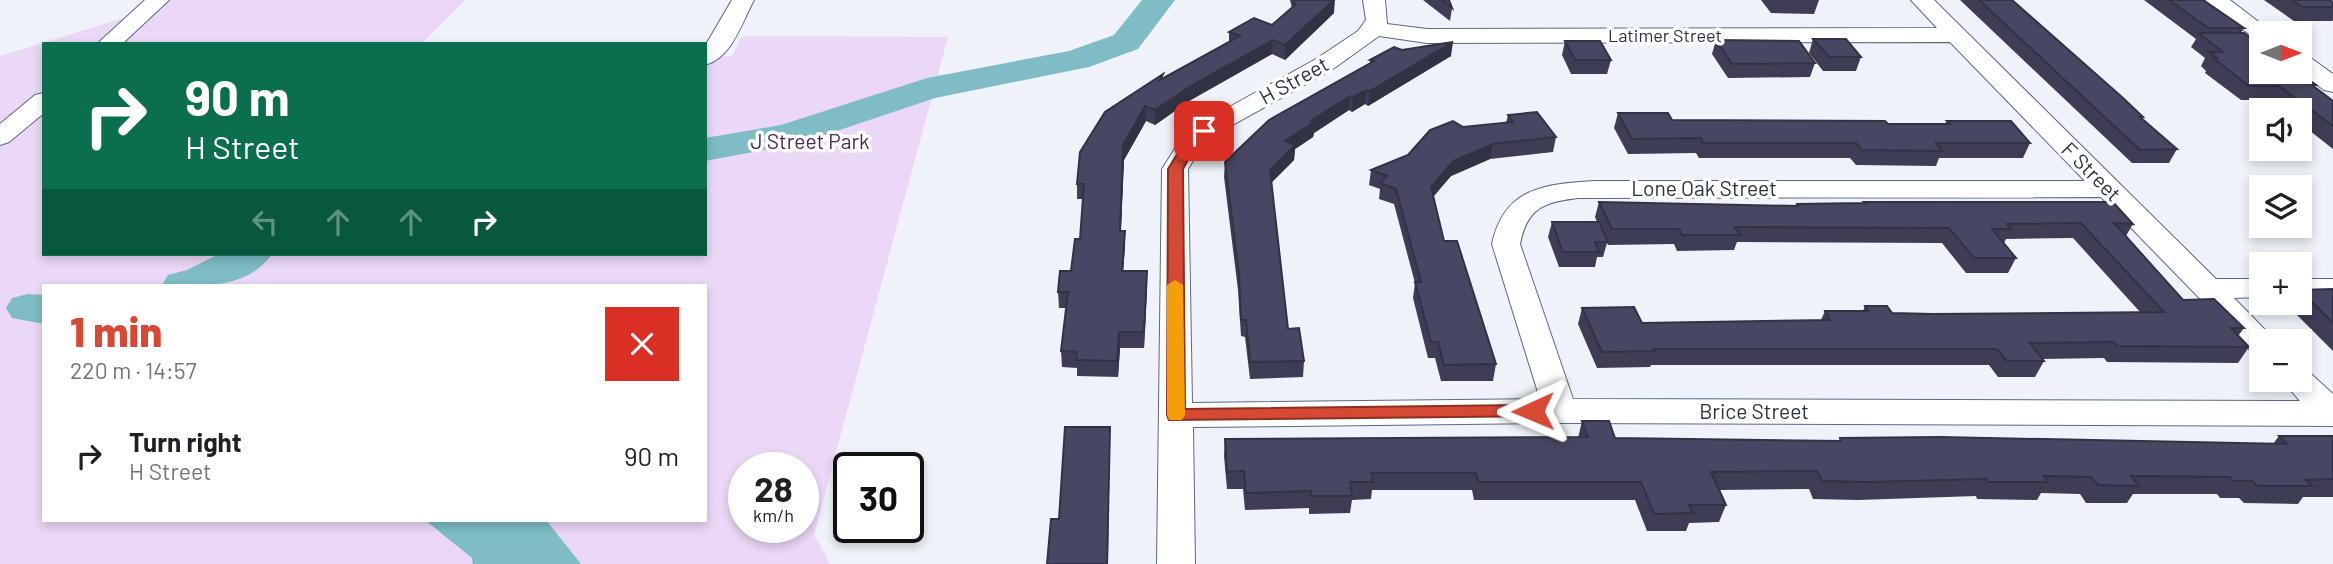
<!DOCTYPE html>
<html lang="en">
<head>
<meta charset="utf-8">
<style>
  :root { --surface:#fff; --page:#f6f6f6; --text:#202124; --muted:#757577; --accent:#d64935 }
  body { margin:0; font-family:Barlow,sans-serif; background:var(--page); color:var(--text); height:100vh; display:flex; flex-direction:column; font-size:26px; white-space:nowrap }
  * { box-sizing:border-box; margin:0 }
  p { font-size:23px; color:var(--muted) }
  .icon { flex:none; width:38px; height:38px; fill:none; stroke:currentColor; stroke-width:2; stroke-linecap:round; stroke-linejoin:round }
  .map { position:relative; flex:1; overflow:hidden }
  .panel { position:absolute; left:42px; top:284px; width:665px; height:238px; display:flex; flex-direction:column; background:var(--surface); border-radius:0px; box-shadow:0 4px 10px #0003 }
  .panel>* { flex:none }
  .hud { position:absolute; left:42px; top:42px; width:665px; height:214px; border-radius:0px; box-shadow:0 4px 10px #0003; background:#0b6e4f; color:#fff; overflow:hidden }
  .needle { width:46px; rotate:90deg }
  .controls { position:absolute; left:2249px; top:21px; display:grid; gap:14px }
  .controls a { display:grid; place-items:center; width:63px; height:63px; border-radius:0px; background:var(--surface); box-shadow:0 4px 10px #0003; font-size:35px }
  .speed { position:absolute; left:728px; top:452px; display:flex; gap:14px; font-size:35px; font-weight:700; text-align:center }
  .speed>* { display:grid; place-content:center; width:91px; height:91px; border-radius:50%; background:var(--surface); box-shadow:0 4px 10px #0003; line-height:1 }
  .speed small { font-size:18px; font-weight:400 }
  .speed .limit { border:4px solid #111; border-radius:10px; background:#fff; color:#111 }
  .pin { position:absolute; display:grid; place-items:center; width:60px; height:60px; color:#fff; margin:-30px; border-radius:14px; box-shadow:0 4px 10px #0006 }
  .me { position:absolute; width:77px; margin:-38px; rotate:269deg; stroke-linejoin:round; filter:drop-shadow(0 0 5px #0008) }
  .turn { display:flex; align-items:center; gap:24px; height:147px; padding:0 28px; font-size:32px }
  .turn .icon { width:91px; height:91px; stroke-width:2.5 }
  .turn b { display:block; font-size:49px; line-height:60px }
  .lanes { display:flex; align-items:center; height:66px; padding:0 28px; background:#0003; justify-content:center; gap:35px; direction:ltr }
  .lanes .off { opacity:.35 }
  .round { display:grid; place-items:center; flex:none; width:74px; height:74px; border-radius:0px; background:var(--page) }
  .head { display:flex; align-items:center; justify-content:space-between; height:119px; padding:0 28px }
  h1 { font-size:42px; font-weight:800; line-height:52px; color:var(--accent) }
  ul { padding:0; list-style:none }
  li { display:flex; align-items:center; gap:21px; height:105px; padding:0 28px }
  li div { flex:1 }
  li b { display:block; font-size:26px }
  li em { font-style:normal }
  .map>svg:first-child { display:block }
</style>
</head>
<body>
<div class="map">
<svg width="2333" height="564" viewBox="0 0 2333 564">
  <rect width="100%" height="100%" fill="#eff3f9"/>
  <path fill="#ead8f6" fill-rule="evenodd" d="M150,0H465L421,44H44V254H705V57L732,56L742,36L948,37L814,534L830,564H0V56L130,16ZM44,285H705V520H44ZM744,467H803V527H744Z"/>
  <path fill="#7ebdc5" d="M425,520H546L581,564H473L472,558Z"/>
  <g fill="none" stroke-linecap="round" stroke-linejoin="round">
    <path fill="#7ebdc5" fill-rule="evenodd" d="M1142,0H1175L1138,49L1089,67L935,98L801,143L705,161V138L781,125L927,78L1069,51L1114,35Z
      M219,254H272C248,289 200,287 162,285L168,275L187,270Z
      M28,294L44,295V324L12,318L6,308L12,298Z"/>
    <g stroke="#586a84" stroke-width="2">
      <path id="minor" d="M145,0H169L122,44H97Z
        M732,0H754C742,22 732,58 705,65V46Z
        M1363,0H1385L1387,24L1427,29L1937,28L1911,0H1934L2216,279H2261V297L2234,298L2276,341H2261V353L2250,350L2101,197L1578,198C1544,202 1527,208 1520,244L1573,399L2300,401L2282,380H2300V369L2309,372L2333,394V426L1560,423L1193,427L1195,564H1157L1162,169L1183,136L1195,126L1316,59L1358,31L1366,20ZM1379,36L1427,43L1950,42L2085,181H1594C1544,184 1504,188 1492,244L1540,399L1192,403L1188,169L1202,146L1213,136L1333,69Z
        M2205,0H2230L2273,33H2261V40L2254,38Z
        M2300,54L2308,56L2333,74V92L2324,90L2300,72Z
        M44,93V113L9,142L0,145V124L35,95Z
        M2300,279H2333V297H2300Z"/>
    </g>
    <use href="#minor" fill="#fff" fill-rule="evenodd"/>
  </g>
  <path fill="#3e3d55" d="M1290,0H1335L1334,13L1285,60L1272,54L1189,101L1155,125L1146,121L1124,160L1121,231H1125V246L1123,271L1147,287L1144,348H1120L1118,377L1077,376V368L1062,367L1061,351L1066,308H1059L1058,292L1071,271L1080,239L1083,199H1077V184L1163,78L1229,42V32L1272,25L1292,8Z
    M1423,0H1449L1452,8L1450,21Z
    M1761,0H1819L1814,14L1771,13Z
    M1960,0H2012L2143,117L2142,119L2177,149L2169,163H2132Z
    M2144,0H2203L2244,28L2241,33L2316,85L2314,87L2333,101V149L2300,123V110H2283L2270,100H2241L2205,73L2206,71L2201,66L2205,58L2191,47L2196,39Z
    M2264,0H2330L2333,2V20L2332,21H2294Z
    M1813,39L1861,57L1856,71H1823L1809,53Z
    M1716,40L1815,63L1810,77L1728,78L1712,54Z
    M1565,41L1611,60L1607,74H1571L1562,55Z
    M1402,50L1451,56L1368,106L1365,104L1352,112L1349,110L1314,133L1313,137L1295,149L1294,160L1271,183L1288,329L1304,361L1303,377L1250,379L1245,337L1241,336L1238,290L1224,177L1225,162L1370,64V60Z
    M1618,113L1672,120L1888,124H1945L1947,121L2030,143L2023,158H1939L1936,166L1856,165L1850,158H1699L1696,153L1628,154L1614,128Z
    M1508,115L1556,137L1553,152L1490,159L1451,176L1433,196L1444,241L1496,364L1493,381H1441L1435,358H1428L1413,298L1415,283L1394,204L1379,199L1380,189L1369,185L1371,170L1408,155L1463,127L1506,123Z
    M1599,202L1796,206L1797,204H1863L1864,202L2133,224L2126,236L2183,300L2244,328L2238,336L2249,347L2238,363L2107,362L2104,358L2042,359L2044,361L2035,377H1998L1989,365H1651L1650,367L1597,368L1578,324L1582,308L1642,323L1821,320L1825,311H1863L1865,306L1892,313L1933,314L2140,312L2073,238L2006,239L2004,243L2016,258L2008,273H1966L1942,243L1737,242L1734,250L1677,251L1674,244L1608,245L1607,243L1603,257H1597L1595,267H1559L1548,237L1552,222H1597L1595,217Z
    M2333,289V351L2287,305L2289,303H2300V290Z
    M1582,421L1615,438L1839,441L1840,438L2273,444L2279,436H2333V497H2303L2298,504L2244,503L2239,498H2220L2217,494H2133L2127,503H2086L2080,494L2041,493L2037,500L1977,499L1976,496L1858,500L1813,499L1809,489L1719,490L1726,505L1719,522L1689,523L1686,531H1647L1635,500H1474L1472,490H1372L1371,499L1352,500L1350,513L1309,514V508L1245,510L1243,489H1227L1224,456L1225,439L1578,438Z"/>
  <path fill="#323245" d="M1334,0V13L1285,60V45Z
    M1273,40L1272,54L1189,101L1155,125V110L1189,87Z
    M1453,42L1451,56L1368,106L1370,91Z
    M1367,90L1365,104L1352,112L1353,97Z
    M1350,96L1349,110L1314,133L1313,137L1295,149L1294,160L1269,185L1270,170L1285,141L1311,121Z
    M1145,106L1146,121L1124,160L1120,246V231L1123,145Z
    M1493,144L1490,159L1451,176L1429,202L1431,187L1453,161Z
    M1125,231V246L1122,287V271Z
    M1147,271V287L1144,348V332Z
    M1119,332L1120,348L1118,377L1117,361Z
    M1110,427L1108,564H1107Z"/>
  <path fill="#484763" stroke="#323245" stroke-width="2" d="M1294,0H1334L1285,45L1273,40L1189,87L1155,110L1145,106L1123,145L1120,231H1125L1122,271H1147L1144,332H1119L1117,361L1076,360L1077,352L1061,351L1068,292H1058L1060,271H1071L1075,239H1080L1084,184H1077L1080,152L1105,112L1163,74L1160,80L1240,36L1229,32L1254,18L1272,25L1295,5Z
    M1442,0H1449L1452,8Z
    M1979,0H2012L2123,98L2143,117H2140L2177,149L2140,150Z
    M2169,0H2203L2244,28H2208Z
    M2292,0H2330L2333,2V7H2303Z
    M2199,33H2244L2261,46V72H2297L2316,85H2312L2333,101V126L2279,86H2249L2213,58H2217L2209,52H2223Z
    M1813,39H1846L1861,57H1829Z
    M1716,40L1799,41L1815,63L1732,64Z
    M1565,41H1600L1611,60H1575Z
    M1453,42L1370,91L1367,90L1353,97L1350,96L1311,121L1314,122L1285,141L1295,145L1270,170L1288,329L1299,328L1304,361L1250,362L1246,320H1241L1239,274L1225,162L1269,120L1374,61L1370,60L1394,47L1402,50Z
    M1537,112L1556,137L1493,144L1453,161L1431,187L1444,241H1457L1496,364L1444,365L1438,342H1431L1415,282H1421L1396,189L1380,183L1387,176L1371,170L1408,155L1430,130L1453,121L1463,127L1513,122L1508,115Z
    M1618,113H1668L1672,120L1885,121L1888,124H1950L1947,121H2011L2030,143H1936L1942,151L1862,150L1856,143H1703L1701,138L1632,139Z
    M1599,202L1798,206L1797,204L1865,203L1864,202H2113L2133,224L2114,223L2183,300L2214,299L2244,328H2231L2249,347L2117,346L2114,342L2030,343L2044,361H2007L1997,349H1654L1655,351L1602,352L1582,308L1634,307L1642,323L1830,320L1825,311H1868L1865,306H1887L1892,313L1933,314L2164,312L2081,223L2007,224L2011,229H1992L2016,258H1974L1949,228L1735,227L1740,235H1682L1679,229H1612Z
    M1552,222H1599L1608,242H1595L1599,252H1563Z
    M2333,289V323L2300,290Z
    M1582,421H1609L1615,438L1841,441L1840,438L1940,437L2287,444L2279,436H2333V479L2306,480L2312,486H2257L2253,481H2233L2230,477L2131,476L2139,486L2098,485L2091,477L2044,476L2048,482H1988L1986,479L1866,482L1822,481L1817,471L1711,472L1726,505H1689L1693,513L1654,514L1641,482H1478L1476,473H1371L1373,482H1350L1352,496H1311V491L1246,493L1244,471L1227,472L1225,439L1588,437Z
    M1065,427H1110L1107,564H1047L1051,519H1059Z"/>
  <path fill="#d64935" stroke="#8b2f22" stroke-width="2" d="M1204,127L1211,131L1197,143L1183,169L1185,409L1533,405L1539,407L1542,411L1539,416L1169,420L1167,415L1168,169L1187,138Z"/>
  <path fill="#f59e0b" d="M1175,280L1183,285L1185,415L1182,420H1169L1167,415V285Z"/>
  <g text-anchor="middle" stroke-width="7" stroke-linejoin="round" paint-order="stroke">
    <g font-size="18" fill="#2b333e" stroke="#fff">
      <text x="1665" y="42">Latimer Street</text>
    </g>
    <g font-size="21" fill="#2b333e" stroke="#fff">
      <text transform="translate(1294 81) rotate(-29)" y="7">H Street</text>
      <text transform="translate(2091 172) rotate(45)" y="7">F Street</text>
      <text x="1704" y="196">Lone Oak Street</text>
      <text x="1754" y="419">Brice Street</text>
    </g>
    <g font-size="21" fill="#49285c" stroke="#fff">
      <text x="810" y="149">J Street Park</text>
    </g>
  </g>
</svg>
<div class="controls">
<a><svg class="needle" viewBox="-14 -14 28 28"><path d="M0-13l5 13h-10z" fill="#e53935"/><path d="M0 13l5-13h-10z" fill="#757577"/></svg></a>
<a><svg class="icon" aria-label="sound" viewBox="0 0 24 24"><path d="M4 9h4l5-4v14l-5-4H4zM17 9q2 3 0 6"/></svg></a>
<a><svg class="icon" aria-label="layers" viewBox="0 0 24 24"><path d="M12 4l9 5-9 5-9-5zM3 14l9 5 9-5"/></svg></a>
<a>+</a>
<a>−</a>
</div>
<div class="speed"><div>28<small>km/h</small></div><div class="limit">30</div></div>
<div class="pin" style="left:1204px;top:131px;background:#d93025"><svg class="icon" aria-label="arrive" viewBox="0 0 24 24"><path d="M6 21V4h12l-3 4 3 4H6"/></svg></div>
<svg class="me" style="left:1533px;top:411px" viewBox="-20 -20 40 40"><path d="M0-17L14 15 0 8-14 15z" fill="#d64935" stroke="#fff" stroke-width="4"/></svg>
<div class="hud">
<div class="turn"><svg class="icon" aria-label="right" viewBox="0 0 24 24"><path d="M7 20v-9h11M14 6l5 5-5 5"/></svg><div><b>90 m</b>H Street</div></div>
<div class="lanes"><svg class="icon off" aria-label="left" viewBox="0 0 24 24"><path d="M17 20v-9H6M10 6l-5 5 5 5"/></svg><svg class="icon off" aria-label="ahead" viewBox="0 0 24 24"><path d="M12 20V5M6 11l6-6 6 6"/></svg><svg class="icon off" aria-label="ahead" viewBox="0 0 24 24"><path d="M12 20V5M6 11l6-6 6 6"/></svg><svg class="icon" aria-label="right" viewBox="0 0 24 24"><path d="M7 20v-9h11M14 6l5 5-5 5"/></svg></div>
</div>
<section class="panel">
<div class="head"><div><h1>1 min</h1><p>220 m · 14:57</p></div><a class="round" style="background:#d93025;color:#fff"><svg class="icon" aria-label="close" viewBox="0 0 24 24"><path d="M6 6l12 12M18 6L6 18"/></svg></a></div>
<ul>
<li><svg class="icon" aria-label="right" viewBox="0 0 24 24"><path d="M7 20v-9h11M14 6l5 5-5 5"/></svg><div><b>Turn right</b><p>H Street</p></div><em>90 m</em></li>
</ul>
</section>
</div>
</body>
</html>
